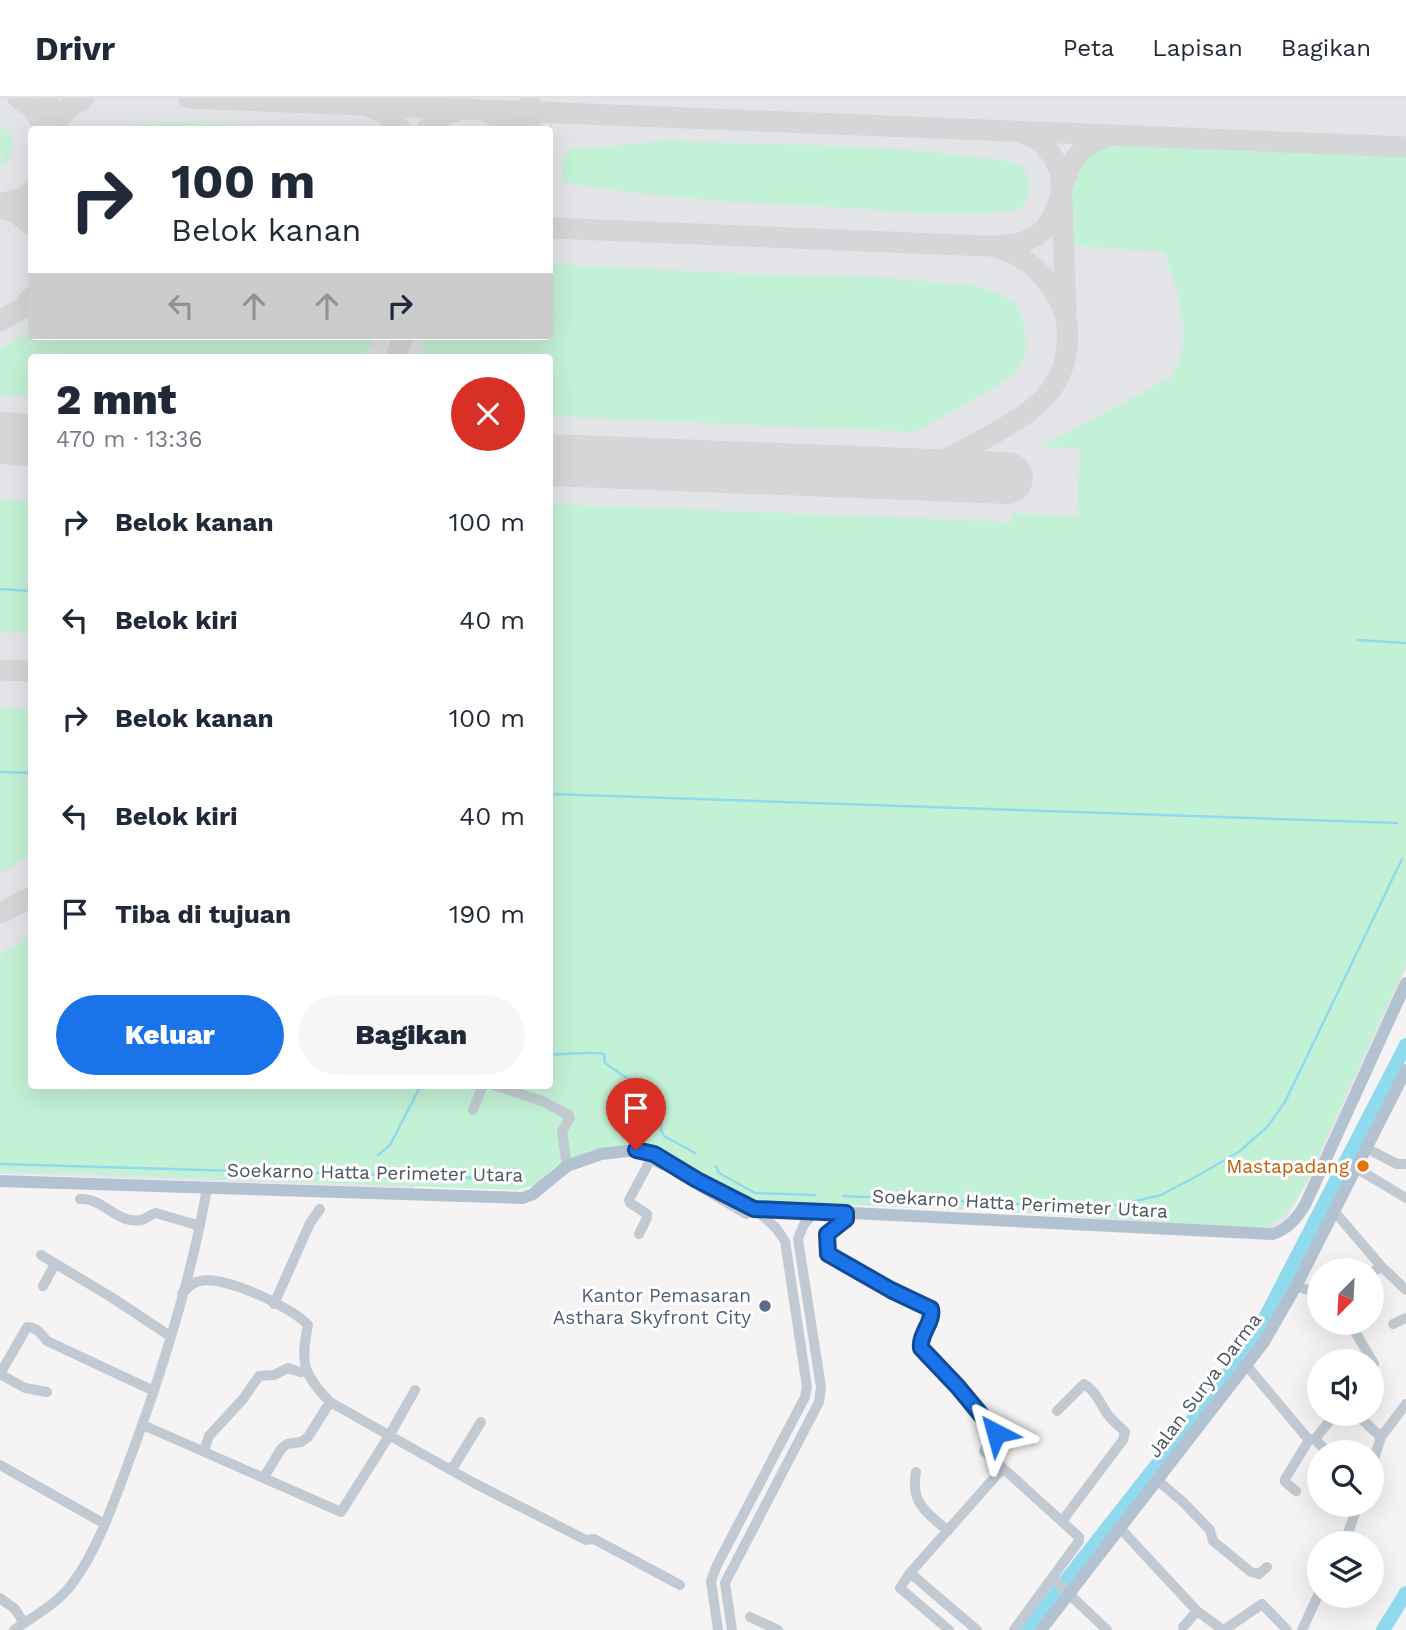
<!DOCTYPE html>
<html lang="id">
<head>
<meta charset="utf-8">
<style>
  :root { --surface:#fff; --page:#f6f6f7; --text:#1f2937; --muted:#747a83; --line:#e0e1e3; --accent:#1a73e8 }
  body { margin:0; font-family:"Work Sans",sans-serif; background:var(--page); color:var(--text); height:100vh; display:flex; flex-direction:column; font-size:26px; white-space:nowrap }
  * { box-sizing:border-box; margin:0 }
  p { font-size:23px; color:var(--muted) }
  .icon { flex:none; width:38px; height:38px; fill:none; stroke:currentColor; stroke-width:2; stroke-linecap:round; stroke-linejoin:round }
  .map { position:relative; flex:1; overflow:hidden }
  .details { position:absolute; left:28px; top:256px; width:525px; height:735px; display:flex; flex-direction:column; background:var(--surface); border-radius:7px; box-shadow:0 7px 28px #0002 }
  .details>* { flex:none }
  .guide { position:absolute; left:28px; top:28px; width:525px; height:214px; border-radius:7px; box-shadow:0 7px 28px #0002; background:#fff; color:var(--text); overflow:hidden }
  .needle { width:46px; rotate:204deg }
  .controls { position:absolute; left:1307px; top:1160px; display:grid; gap:14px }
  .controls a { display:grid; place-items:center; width:77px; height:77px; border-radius:50%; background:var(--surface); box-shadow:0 7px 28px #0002; font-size:35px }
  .pin { position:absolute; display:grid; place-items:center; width:60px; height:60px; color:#fff; margin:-72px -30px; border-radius:50% 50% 50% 0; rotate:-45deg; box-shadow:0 0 7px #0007 }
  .pin .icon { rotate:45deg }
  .me { position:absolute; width:77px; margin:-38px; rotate:321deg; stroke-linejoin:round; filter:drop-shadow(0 0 5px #0008) }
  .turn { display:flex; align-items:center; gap:24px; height:147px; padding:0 28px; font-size:32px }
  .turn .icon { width:91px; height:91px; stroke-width:2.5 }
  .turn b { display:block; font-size:49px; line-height:60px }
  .lanes { display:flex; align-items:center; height:66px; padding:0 28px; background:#0003; justify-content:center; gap:35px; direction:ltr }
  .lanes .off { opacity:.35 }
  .round { display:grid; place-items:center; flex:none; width:74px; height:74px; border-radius:37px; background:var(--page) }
  .summary { display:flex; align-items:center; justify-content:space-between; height:119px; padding:0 28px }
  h1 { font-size:42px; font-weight:800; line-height:52px }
  .cta { display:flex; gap:14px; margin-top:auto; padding:14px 28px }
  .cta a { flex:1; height:80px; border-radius:42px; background:var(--accent); color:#fff; font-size:28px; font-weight:800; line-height:80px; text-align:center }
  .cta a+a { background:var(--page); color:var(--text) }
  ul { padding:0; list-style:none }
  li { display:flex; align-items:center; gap:21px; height:98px; padding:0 28px }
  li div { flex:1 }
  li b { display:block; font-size:26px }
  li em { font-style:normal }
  header { display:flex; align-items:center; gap:42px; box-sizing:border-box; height:98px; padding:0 35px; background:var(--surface); border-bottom:2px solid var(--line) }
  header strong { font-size:33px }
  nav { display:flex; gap:38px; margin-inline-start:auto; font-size:24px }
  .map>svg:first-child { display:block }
</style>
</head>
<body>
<header>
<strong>Drivr</strong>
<nav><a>Peta</a><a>Lapisan</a><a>Bagikan</a></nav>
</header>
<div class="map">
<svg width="1406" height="1532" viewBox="0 0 1406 1532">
  <rect width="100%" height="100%" fill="#f5f3f3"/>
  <path fill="#e2e4e7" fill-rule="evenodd" d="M0,0H1406V871L1309,1082L1286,1122L1271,1130L1161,1126L1033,1115L826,1106L829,1099L820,1095L814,1106L757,1104L732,1093L659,1052L638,1048L642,1010L550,972V259H32V987L420,1025L414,1090L0,1076ZM32,32H550V238H32Z"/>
  <path fill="#c3f1d5" d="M173,24L289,30L305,31H93Z
    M0,27C19,39 15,56 1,70Z
    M1119,38L1406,49V866L1307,1081C1295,1104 1286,1125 1259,1130L963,1111L757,1103L733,1092L671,1058L643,1046L592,1052L553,1070L537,1087L516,1092L0,1073V856L31,839L32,987H550V406L1012,424L1013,415L1077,418L1080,350L1040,349L1170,280C1197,245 1177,191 1164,154L1064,147C1063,98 1054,45 1119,38Z
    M668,43C768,47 874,46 974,59C987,61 1009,61 1021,69C1034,79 1030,104 1019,112C963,121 905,113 848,110C753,105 659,101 566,85L562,82L563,59L571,51Z
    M550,166L750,176L877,179L978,188L1006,199L1015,207L1022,219L1027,246L1025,259L1018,271L1007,282L915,334L550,318V259H420L426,238H550Z
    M31,232L32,238H374L369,252L364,259H32L31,298L0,297V252Z
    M0,401L31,405V533L0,535Z
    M0,609L31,613L32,756L0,775Z"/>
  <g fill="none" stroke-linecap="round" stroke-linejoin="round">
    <path stroke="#90daee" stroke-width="2.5" d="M0,491L32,493
      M1358,542L1406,545
      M0,674L32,675
      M550,696L1397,725
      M550,956C564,957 591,953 604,956L605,965L657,1001L662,1015L661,1032L664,1038L695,1055
      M378,1057L390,1047L421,987
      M0,1066L482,1080
      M716,1068L719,1075L755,1095L815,1097
      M843,1098L1087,1109L1124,1106L1161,1097L1199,1077L1240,1053L1267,1029L1285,1004L1402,761"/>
    <path stroke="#90daee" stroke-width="14" d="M1027,1532L1240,1261L1266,1218L1406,947
      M1383,1532L1406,1495"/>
    <path stroke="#d5d6d8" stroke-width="21" d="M18,0L34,12L45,32
      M189,0L1406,49
      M370,9L384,15L401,32
      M483,12L501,21L512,32
      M48,32L49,0
      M51,32L68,10L84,0
      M426,32L444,17L459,12
      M529,32L530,0
      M1023,35C1043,42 1053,56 1061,75L1066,212
      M0,106L23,100L32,93
      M0,110L16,115L32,127
      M550,130L986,148C1093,151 1033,60 1107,39
      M0,223L22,210L32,199
      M396,259L403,238
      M861,375C878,375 897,377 914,373C938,367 961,353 982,342C1022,320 1063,299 1067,248C1069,232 1066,216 1059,202C1045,175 1024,157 995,149
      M0,572L32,573
      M0,815L32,799"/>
    <path stroke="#d5d6d8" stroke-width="52" d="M0,340L32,342
      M550,362L1007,380"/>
    <path stroke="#c1cad2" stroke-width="10" d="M493,987L542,1003L569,1017L570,1020L562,1033L567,1068
      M473,1012L483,987
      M1366,1050L1397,1066H1406
      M1356,1070L1406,1100
      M702,1090L746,1116L749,1109
      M80,1101C103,1099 117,1127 141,1122C147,1121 150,1116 156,1115L200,1128
      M1334,1113L1381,1168L1406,1192
      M846,1115V1121L827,1136L828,1156L891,1192L931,1211C934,1224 919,1236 921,1250L996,1332V1335L984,1353L1079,1439V1443L1014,1532
      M639,1136L647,1120V1116L630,1105L629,1102L651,1061L662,1067
      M41,1157L111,1199L170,1238
      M1372,1175L1381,1168
      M43,1188L55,1166
      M1296,1188L1320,1196
      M182,1196C187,1190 193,1184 200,1183C224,1177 292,1209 308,1227C300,1265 303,1276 330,1304L474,1385L586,1442L594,1441L680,1487
      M274,1206L310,1125L320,1111
      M1350,1225L1374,1266L1372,1271
      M1393,1226L1406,1220
      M1247,1268L1309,1342L1315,1341L1327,1354
      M0,1276L27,1229C37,1229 41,1236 47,1243L154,1293
      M0,1276L25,1290L47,1294
      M1057,1313L1084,1286C1096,1293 1101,1307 1108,1317C1113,1323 1120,1329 1125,1334L1123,1342L1062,1423
      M1356,1316L1381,1339
      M143,1327L341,1414L389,1338L415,1292
      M1315,1341L1335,1316
      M204,1353L209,1338L243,1301L259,1278L274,1277L288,1270L300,1274L305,1273
      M0,1367L105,1426
      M1372,1367L1381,1339L1406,1306
      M452,1371L481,1324
      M916,1374C910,1405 927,1415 948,1433
      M264,1379L281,1351L287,1346L301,1344L308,1339L330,1304
      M1157,1382L1183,1404L1210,1432L1213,1443L1251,1474L1259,1476L1267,1469
      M1296,1393L1285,1384V1381L1309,1342
      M1119,1429L1197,1513L1223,1532
      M1344,1446L1358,1407
      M910,1475L977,1532
      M1052,1480L1107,1532
      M0,1500L15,1511L24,1525
      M750,1519L778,1532
      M1183,1529L1197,1513
      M14,1532C34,1518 57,1506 72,1486C97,1453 114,1404 128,1366C161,1277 191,1183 207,1090
      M718,1532L711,1483L717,1467L805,1299L807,1289L785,1143L776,1130L754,1110
      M732,1532L725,1485L819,1304L821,1289L798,1141L804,1126L816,1113
      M949,1532L900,1490L910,1475L1002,1371
      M1224,1532L1262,1506L1287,1532
      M1302,1532L1320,1493"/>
    <path stroke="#b3c2d1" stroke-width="12" d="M0,1083L523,1100L533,1096L567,1068L601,1056L636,1052L654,1056L697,1082L754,1110L1273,1136C1289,1130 1296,1121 1305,1107L1406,885
      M1041,1532L1264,1244L1296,1188L1406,972"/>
  </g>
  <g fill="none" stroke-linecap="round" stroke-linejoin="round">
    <g stroke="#114b97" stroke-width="18">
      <path id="route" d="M636,1052L654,1056L697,1082L754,1111L846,1115V1121L827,1136L828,1156L891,1192L931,1211C934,1224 919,1236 921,1250L958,1289L996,1335"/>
    </g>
    <use href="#route" stroke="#1a73e8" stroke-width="12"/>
  </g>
  <circle fill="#e8710a" stroke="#fff" stroke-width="2.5" cx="1363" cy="1068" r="7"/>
  <circle fill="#5c6f8a" stroke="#fff" stroke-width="2.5" cx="765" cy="1208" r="7"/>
  <g text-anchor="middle" stroke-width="6" stroke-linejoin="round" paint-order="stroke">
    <g font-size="19" fill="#c56008" stroke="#fff" text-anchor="end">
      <text x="1349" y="1075">Mastapadang</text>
    </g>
    <g font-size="19" fill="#4a5661" stroke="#fff">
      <text transform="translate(375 1074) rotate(1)" y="7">Soekarno Hatta Perimeter Utara</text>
      <text transform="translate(1020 1105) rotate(3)" y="7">Soekarno Hatta Perimeter Utara</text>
      <text transform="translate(1204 1287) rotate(-53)" y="7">Jalan Surya Darma</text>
    </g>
    <g font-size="19" fill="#4e5e75" stroke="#fff" text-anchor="end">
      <text x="751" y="1204">Kantor Pemasaran<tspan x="751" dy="22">Asthara Skyfront City</tspan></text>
    </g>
  </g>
</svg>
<div class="controls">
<a><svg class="needle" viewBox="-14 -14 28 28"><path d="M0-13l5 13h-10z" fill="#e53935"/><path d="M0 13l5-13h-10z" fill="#747a83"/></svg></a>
<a><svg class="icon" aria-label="sound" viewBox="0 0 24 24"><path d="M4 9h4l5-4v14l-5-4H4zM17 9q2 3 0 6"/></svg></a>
<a><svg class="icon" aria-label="search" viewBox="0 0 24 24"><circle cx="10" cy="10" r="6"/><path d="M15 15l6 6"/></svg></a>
<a><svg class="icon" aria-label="layers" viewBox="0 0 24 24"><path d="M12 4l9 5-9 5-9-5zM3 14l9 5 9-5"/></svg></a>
</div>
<div class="pin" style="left:636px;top:1052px;background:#d93025"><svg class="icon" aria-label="arrive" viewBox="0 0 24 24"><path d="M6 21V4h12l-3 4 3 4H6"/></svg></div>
<svg class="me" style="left:996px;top:1335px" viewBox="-20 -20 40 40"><path d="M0-17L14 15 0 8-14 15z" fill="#1a73e8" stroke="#fff" stroke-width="4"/></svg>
<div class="guide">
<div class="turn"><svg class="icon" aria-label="right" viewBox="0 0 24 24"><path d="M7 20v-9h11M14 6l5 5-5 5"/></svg><div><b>100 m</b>Belok kanan</div></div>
<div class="lanes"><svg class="icon off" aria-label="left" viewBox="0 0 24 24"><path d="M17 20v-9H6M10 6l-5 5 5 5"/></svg><svg class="icon off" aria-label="ahead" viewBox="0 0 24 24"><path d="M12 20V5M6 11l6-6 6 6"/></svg><svg class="icon off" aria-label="ahead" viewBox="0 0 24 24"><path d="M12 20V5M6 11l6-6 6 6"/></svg><svg class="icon" aria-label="right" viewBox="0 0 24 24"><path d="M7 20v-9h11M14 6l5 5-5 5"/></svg></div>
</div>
<section class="details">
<div class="summary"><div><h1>2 mnt</h1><p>470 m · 13:36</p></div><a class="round" style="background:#d93025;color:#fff"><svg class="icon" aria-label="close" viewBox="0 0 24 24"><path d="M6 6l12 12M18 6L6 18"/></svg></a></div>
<ul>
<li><svg class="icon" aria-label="right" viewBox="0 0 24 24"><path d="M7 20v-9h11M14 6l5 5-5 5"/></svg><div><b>Belok kanan</b></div><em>100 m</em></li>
<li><svg class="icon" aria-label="left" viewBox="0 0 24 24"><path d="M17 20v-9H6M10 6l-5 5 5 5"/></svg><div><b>Belok kiri</b></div><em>40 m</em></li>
<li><svg class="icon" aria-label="right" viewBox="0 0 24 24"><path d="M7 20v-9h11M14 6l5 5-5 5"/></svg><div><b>Belok kanan</b></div><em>100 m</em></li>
<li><svg class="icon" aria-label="left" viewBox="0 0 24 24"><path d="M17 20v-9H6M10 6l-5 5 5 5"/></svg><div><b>Belok kiri</b></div><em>40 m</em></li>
<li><svg class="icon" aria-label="arrive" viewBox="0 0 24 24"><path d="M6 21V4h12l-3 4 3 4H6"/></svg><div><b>Tiba di tujuan</b></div><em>190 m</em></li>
</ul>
<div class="cta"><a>Keluar</a><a>Bagikan</a></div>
</section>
</div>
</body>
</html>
